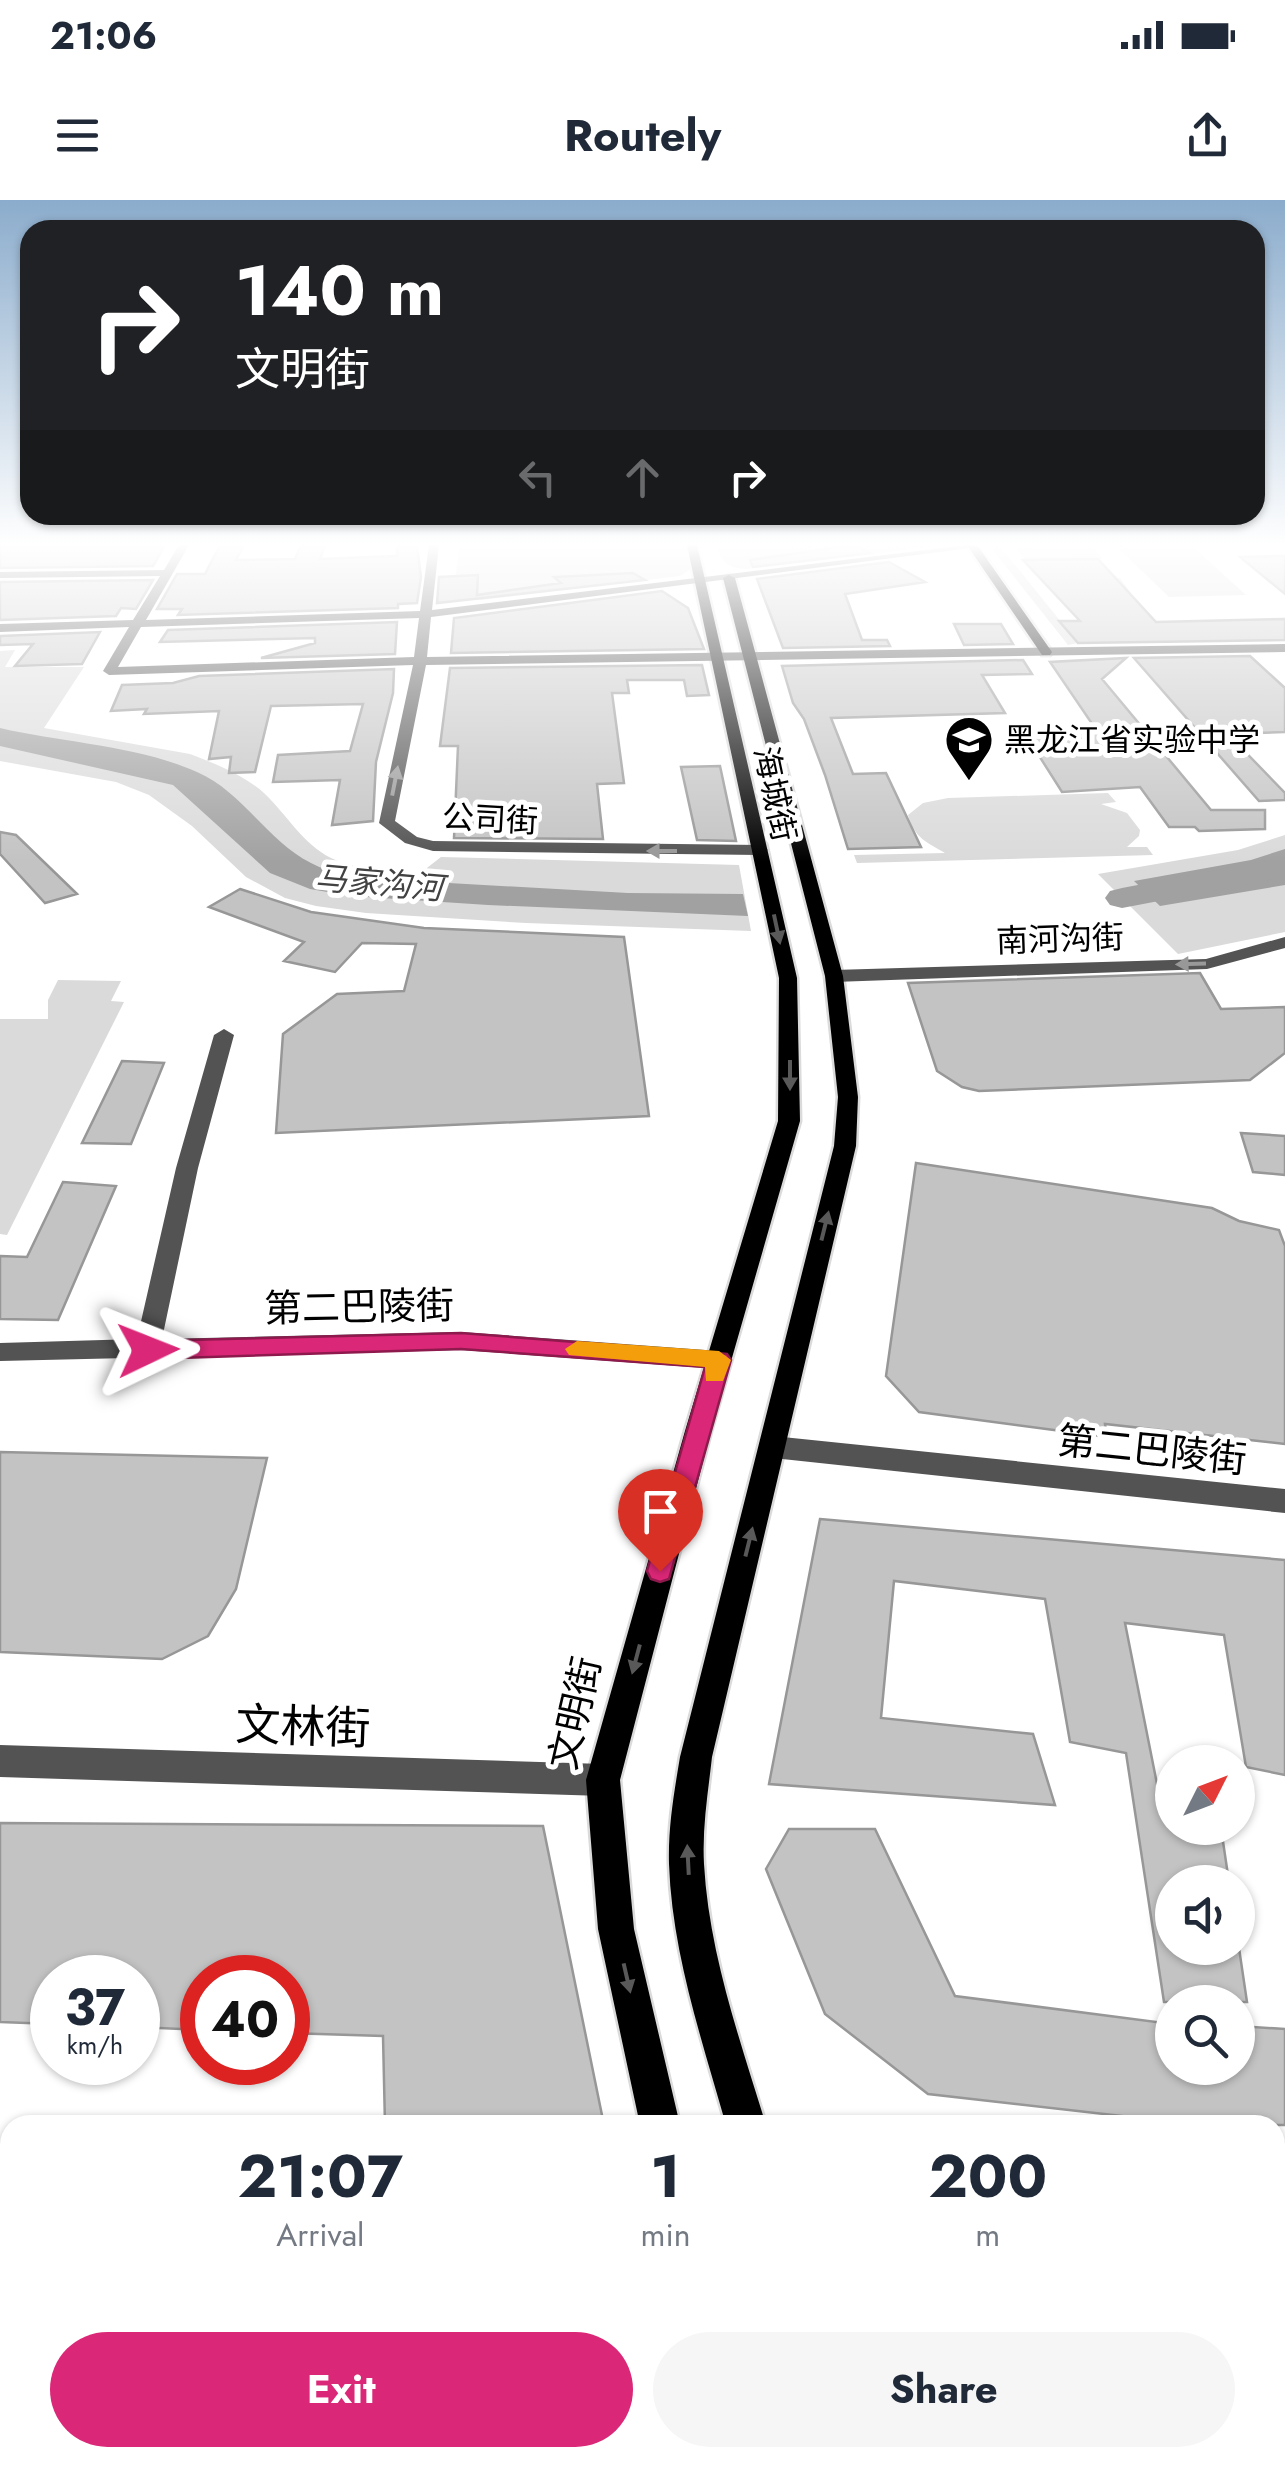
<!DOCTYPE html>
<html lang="en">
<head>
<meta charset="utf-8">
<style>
  :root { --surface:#fff; --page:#f6f6f7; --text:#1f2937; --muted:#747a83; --accent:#db2777 }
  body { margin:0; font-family:Jost,"Noto Sans SC",sans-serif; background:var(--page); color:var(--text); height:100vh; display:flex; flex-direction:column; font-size:38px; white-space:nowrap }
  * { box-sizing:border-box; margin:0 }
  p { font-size:32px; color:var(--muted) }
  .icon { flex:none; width:55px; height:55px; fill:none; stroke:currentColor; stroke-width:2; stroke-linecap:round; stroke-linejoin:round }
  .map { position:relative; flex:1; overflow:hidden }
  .details { position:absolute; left:0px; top:1915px; width:1285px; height:352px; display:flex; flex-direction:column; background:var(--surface); border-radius:30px 30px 0 0; box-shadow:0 2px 8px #0004 }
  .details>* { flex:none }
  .banner { position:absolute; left:20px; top:20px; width:1245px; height:305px; border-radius:30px; box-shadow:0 2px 8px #0004; background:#202124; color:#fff; overflow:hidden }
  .needle { width:65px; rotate:48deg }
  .tools { position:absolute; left:1155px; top:1545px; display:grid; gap:20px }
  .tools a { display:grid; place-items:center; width:100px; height:100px; border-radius:50%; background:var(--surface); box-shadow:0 2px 8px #0004; font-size:50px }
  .speed { position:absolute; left:30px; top:1755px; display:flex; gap:20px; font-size:50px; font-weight:700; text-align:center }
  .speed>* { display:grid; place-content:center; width:130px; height:130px; border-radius:50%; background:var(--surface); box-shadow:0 2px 8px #0004; line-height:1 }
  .speed small { font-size:25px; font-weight:400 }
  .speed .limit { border:15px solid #d22; background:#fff; color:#111 }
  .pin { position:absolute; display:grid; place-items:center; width:85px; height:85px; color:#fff; margin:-102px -42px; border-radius:50% 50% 50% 0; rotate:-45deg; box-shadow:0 0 10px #0007 }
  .pin .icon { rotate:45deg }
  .me { position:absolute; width:110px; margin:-55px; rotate:88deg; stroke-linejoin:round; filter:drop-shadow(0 0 8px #0008) }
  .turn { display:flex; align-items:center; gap:35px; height:210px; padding:0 50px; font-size:45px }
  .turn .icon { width:130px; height:130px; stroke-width:2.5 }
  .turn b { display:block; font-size:70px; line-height:85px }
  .lanes { display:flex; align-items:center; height:95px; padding:0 50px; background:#0003; justify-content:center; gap:50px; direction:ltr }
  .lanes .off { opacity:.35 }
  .eta { display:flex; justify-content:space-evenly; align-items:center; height:170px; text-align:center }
  .eta b { font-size:60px; font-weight:700; line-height:70px }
  .action { display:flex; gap:20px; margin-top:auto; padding:20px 50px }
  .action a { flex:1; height:115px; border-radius:60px; background:var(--accent); color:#fff; font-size:40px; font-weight:700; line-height:115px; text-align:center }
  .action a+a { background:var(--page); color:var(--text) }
  .status { display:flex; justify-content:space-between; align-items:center; height:70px; padding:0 50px; background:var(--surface); direction:ltr }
  .status svg { height:28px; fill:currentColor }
  header { display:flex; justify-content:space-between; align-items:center; height:130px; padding:0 50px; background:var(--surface); font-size:45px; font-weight:700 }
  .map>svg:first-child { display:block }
</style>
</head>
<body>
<div class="status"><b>21:06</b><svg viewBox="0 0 49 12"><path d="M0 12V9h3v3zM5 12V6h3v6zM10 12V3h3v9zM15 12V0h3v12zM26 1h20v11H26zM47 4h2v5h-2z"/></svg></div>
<header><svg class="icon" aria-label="menu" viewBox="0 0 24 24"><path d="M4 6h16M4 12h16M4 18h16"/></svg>Routely<svg class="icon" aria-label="share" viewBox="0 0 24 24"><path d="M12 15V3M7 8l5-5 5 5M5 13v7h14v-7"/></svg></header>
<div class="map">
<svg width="1285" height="2267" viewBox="0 0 1285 2267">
  <rect width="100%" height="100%" fill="#fff"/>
  <path fill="#dadada" d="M460,345H688L692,368L680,376L481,400L453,394Z
    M716,345H947L746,369C727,368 722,362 716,345Z
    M989,345H999L1078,443L1068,445Z
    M1091,345L1103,359L1058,361L1073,379L1120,378L1132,395L1098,396L1070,387H1048L1015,347Z
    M1115,345H1191L1246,395L1169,397Z
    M15,450L5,467H84L44,528L190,554C214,563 246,576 265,594C287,615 303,644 331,658C358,671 394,669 423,671L441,657L739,665L751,731L526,723L366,713L316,706L285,698L246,677L192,626L149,595L116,582L0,561V451Z
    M1108,593L1116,602L1101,604L1127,613L1140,630L1139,636L1127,647H1147L1153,655L857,663L854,655L945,653C927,642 915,639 908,615L923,603L948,598Z
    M1285,635V732L1178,754L1098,674L1238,650Z
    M58,780L121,781L111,801L124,802L7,1035L0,1034V819H48V800Z"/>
  <path fill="#a1a1a1" d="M0,528C64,543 136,545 197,572C243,592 266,640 311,663C331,674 356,676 378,679L628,693L743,694L748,716L488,705L351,696L310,689L270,673L173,585L0,546Z
    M1285,649V685L1160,706L1134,681L1251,660Z"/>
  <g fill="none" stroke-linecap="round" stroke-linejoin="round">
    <path fill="#a1a1a1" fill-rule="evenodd" d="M1285,657V677L1122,708L1110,705L1105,698L1110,691L1122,688Z"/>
  </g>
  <path fill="#c3c3c3" stroke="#979797" stroke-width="2.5" d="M0,345H165L153,366L0,368Z
    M220,345H244L236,360L295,359L301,345H325L320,359L397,356V345H417L421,377L417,403L398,404V408L178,415L182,409H157L177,374H205Z
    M854,345L870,353L753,367L750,360Z
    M1285,356V394L1240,357Z
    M1098,359L1156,422L1285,419V440L1078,443L1059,421H1080L1023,360Z
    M889,362L925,382L845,394L862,440H887L890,446L783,448L757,379Z
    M633,373L645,380L437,403L439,377L478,375L477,395L561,383L554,377Z
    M153,380L136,409L121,408L116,416L0,420V382Z
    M662,391L688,408L704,449L451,453L454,418Z
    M397,422L395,454L261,458L315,443V438L160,442L168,430Z
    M954,424H1001L1013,444L964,445Z
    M100,432L82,464L15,466L33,444L0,445V436Z
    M1250,456L1285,488V532L1228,534L1285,593V600L1259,601L1134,458Z
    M1126,458L1102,479L1211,610H1265V629L1199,631L1195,627H1169L1140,587L1062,592L1024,532L1097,531L1050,462Z
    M1023,460L1032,474L982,475L1005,513L831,518L853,574L886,573L921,647L848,649L825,575L804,519L793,503L782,466Z
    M702,465L709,495L687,496L684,480H627L629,493H612L624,583L597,584L603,639L454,638L458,546H440L450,468Z
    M394,469L393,493L376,562L373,621L332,625L340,580L273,582L278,555L350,551L363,504L271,506L255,572L229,573L231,557L209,559L219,511L144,514L147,509L111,511L122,485L173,483L199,476Z
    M720,566L736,641L697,640L681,567Z
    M0,632L16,635L77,694L45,703L0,654Z
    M240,689L311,712L424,728L624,737L649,916L276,933L283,834L337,794L404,791L416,744L362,743L335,772L284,761L304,742L209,707Z
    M1200,773L1221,809L1285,807V853L1250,880L979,891L962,887L937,871L908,783Z
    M122,861L164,863L131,944L82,943Z
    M1241,933L1285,936V975L1253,972Z
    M916,963L1212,1008L1239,1021L1279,1030L1285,1046V1244L1105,1224L1107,1237L919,1212L886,1176Z
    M63,982L116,986L58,1120L0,1119V1056L27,1057Z
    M0,1252L267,1258L236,1389L208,1436L162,1459L0,1452Z
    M820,1319L1285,1360V1575L1246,1567L1224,1435L1125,1423L1160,1599L1172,1602V1628H1221L1229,1682H1172V1748H1239L1247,1802H1164L1126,1553L1070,1542L1045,1399L894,1381L881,1518L1033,1534L1055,1605L769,1584Z
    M0,1623L543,1626L604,1925H385L383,1836L288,1833V1778H202V1830L138,1827V1778H52V1824L0,1822Z
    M789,1629H875L955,1796L1172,1824V1868H1238V1826L1285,1829V1925H1201L928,1894L825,1814L766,1669Z"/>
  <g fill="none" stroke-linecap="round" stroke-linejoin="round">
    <g stroke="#dbdbdb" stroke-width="5">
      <path id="major" d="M687,345H697L797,778L800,921L711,1231L620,1580L634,1729L680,1925H640L598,1729L586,1580L685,1231L778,921L779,778Z
        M967,345H977L1052,452L1050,455H1042Z
        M729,375L735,378L843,776L858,897L856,946L712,1557C708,1593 702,1628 704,1664C709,1753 740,1840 766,1925H726C702,1840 672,1753 669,1664C668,1627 674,1593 680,1557L834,946L838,897L825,776L723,378Z
        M1275,2013L1285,2015V2057L1275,2055Z
        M714,2258H760L762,2267H716Z
        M821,2258H867L870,2267H824Z"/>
    </g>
    <path fill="#535353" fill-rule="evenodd" d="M179,345H189L146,420L420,411L429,345H439L432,410L967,345L978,347L431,417L427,457L1285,444V452L426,465L395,621L417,637L433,641L760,645L768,650L760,655L433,651L405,643L379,623L413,465L109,475L103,471L129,427L0,432V424L133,420L160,376L0,378V372L164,370ZM419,418L414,457L118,467L141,427Z
      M1285,737V748L1207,769L834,782L825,776L834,770L1206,759Z
      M224,829L234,835L198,968L162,1139L461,1132L719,1151L728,1153L732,1160L728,1167L719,1169L461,1150L0,1161V1143L137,1139L176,968L214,835Z
      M773,1236L1285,1289V1313L773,1258L763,1255L759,1247L763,1239Z
      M0,1545L603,1564L615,1569L620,1580L615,1591L603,1596L0,1577Z"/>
    <use href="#major" fill="#000" fill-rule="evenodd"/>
  </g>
  <defs><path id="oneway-solid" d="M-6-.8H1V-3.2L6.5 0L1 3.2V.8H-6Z" transform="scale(2.5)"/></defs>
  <g fill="#989898">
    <use href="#oneway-solid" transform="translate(395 581) rotate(-79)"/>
    <use href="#oneway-solid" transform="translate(662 651) rotate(180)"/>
    <use href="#oneway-solid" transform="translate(1191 764) rotate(178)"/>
  </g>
  <g fill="#595959">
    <use href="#oneway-solid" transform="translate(777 729) rotate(78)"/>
    <use href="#oneway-solid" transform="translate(790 875) rotate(90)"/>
    <use href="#oneway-solid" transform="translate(825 1026) rotate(-76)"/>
    <use href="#oneway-solid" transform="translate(749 1342) rotate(-76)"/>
    <use href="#oneway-solid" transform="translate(636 1459) rotate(105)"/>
    <use href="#oneway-solid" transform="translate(688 1660) rotate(-93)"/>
    <use href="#oneway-solid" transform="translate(627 1778) rotate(77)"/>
  </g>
  <linearGradient id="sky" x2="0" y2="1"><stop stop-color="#8baccc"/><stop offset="0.52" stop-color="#fff"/><stop offset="1" stop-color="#fff" stop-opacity="0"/></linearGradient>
  <rect width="1285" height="662" fill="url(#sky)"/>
  <path fill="#db2777" stroke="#8e194d" stroke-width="2.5" d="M461,1133L727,1154L731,1160L669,1379L660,1382L651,1379L647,1371L705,1167L461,1149L148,1159L136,1150L148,1141Z"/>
  <path fill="#f59e0b" d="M577,1141L719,1151L731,1160L723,1181H706L705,1167L569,1155L565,1149Z"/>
  <defs>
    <g id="school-pin" transform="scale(2.5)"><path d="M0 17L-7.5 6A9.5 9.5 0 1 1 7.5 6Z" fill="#000" stroke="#fff"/><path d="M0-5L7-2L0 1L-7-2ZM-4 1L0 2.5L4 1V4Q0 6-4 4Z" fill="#fff"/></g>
  </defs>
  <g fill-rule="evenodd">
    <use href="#school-pin" x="969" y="540"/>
  </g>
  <g text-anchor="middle" stroke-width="10" stroke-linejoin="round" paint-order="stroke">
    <g font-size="32" fill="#000" stroke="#fff" text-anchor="start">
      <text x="1004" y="551">黑龙江省实验中学</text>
    </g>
    <g font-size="32" fill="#000" stroke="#fff">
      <text transform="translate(775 594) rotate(78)" y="11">海城街</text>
      <text transform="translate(490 619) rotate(3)" y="11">公司街</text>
      <text transform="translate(1060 739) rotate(-2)" y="11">南河沟街</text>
    </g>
    <g font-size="32" font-style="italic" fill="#424242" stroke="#fff">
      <text transform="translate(379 683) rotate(5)" y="11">马家沟河</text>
    </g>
    <g font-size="38" fill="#000" stroke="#fff">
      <text transform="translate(359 1107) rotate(-1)" y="13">第二巴陵街</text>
      <text transform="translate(1152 1250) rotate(6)" y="13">第二巴陵街</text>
      <text transform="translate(575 1513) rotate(-77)" y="13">文明街</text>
    </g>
    <g font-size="45" fill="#000" stroke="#fff">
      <text transform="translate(303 1526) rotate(2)" y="16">文林街</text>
    </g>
  </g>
</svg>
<div class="tools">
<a><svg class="needle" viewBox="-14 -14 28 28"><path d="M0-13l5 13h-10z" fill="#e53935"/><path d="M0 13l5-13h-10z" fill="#747a83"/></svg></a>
<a><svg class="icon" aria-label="sound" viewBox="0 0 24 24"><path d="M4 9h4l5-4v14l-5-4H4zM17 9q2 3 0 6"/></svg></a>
<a><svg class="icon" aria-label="search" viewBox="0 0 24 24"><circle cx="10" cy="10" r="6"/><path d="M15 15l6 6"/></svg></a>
</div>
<div class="speed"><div>37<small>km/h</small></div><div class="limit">40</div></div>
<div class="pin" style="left:660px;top:1371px;background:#d93025"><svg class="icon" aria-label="arrive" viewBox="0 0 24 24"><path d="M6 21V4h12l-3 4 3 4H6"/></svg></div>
<svg class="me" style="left:148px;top:1150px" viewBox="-20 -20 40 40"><path d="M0-17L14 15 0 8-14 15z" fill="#db2777" stroke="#fff" stroke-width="4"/></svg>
<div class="banner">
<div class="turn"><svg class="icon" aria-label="right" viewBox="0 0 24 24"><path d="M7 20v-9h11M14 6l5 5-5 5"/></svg><div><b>140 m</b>文明街</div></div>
<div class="lanes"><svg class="icon off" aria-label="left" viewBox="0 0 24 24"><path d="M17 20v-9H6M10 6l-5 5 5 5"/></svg><svg class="icon off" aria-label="ahead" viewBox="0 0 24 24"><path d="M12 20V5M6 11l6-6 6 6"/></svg><svg class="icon" aria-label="right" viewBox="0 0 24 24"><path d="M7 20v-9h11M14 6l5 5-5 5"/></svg></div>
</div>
<section class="details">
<div class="eta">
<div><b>21:07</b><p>Arrival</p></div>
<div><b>1</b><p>min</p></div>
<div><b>200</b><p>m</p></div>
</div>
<div class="action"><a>Exit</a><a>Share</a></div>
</section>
</div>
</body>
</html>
